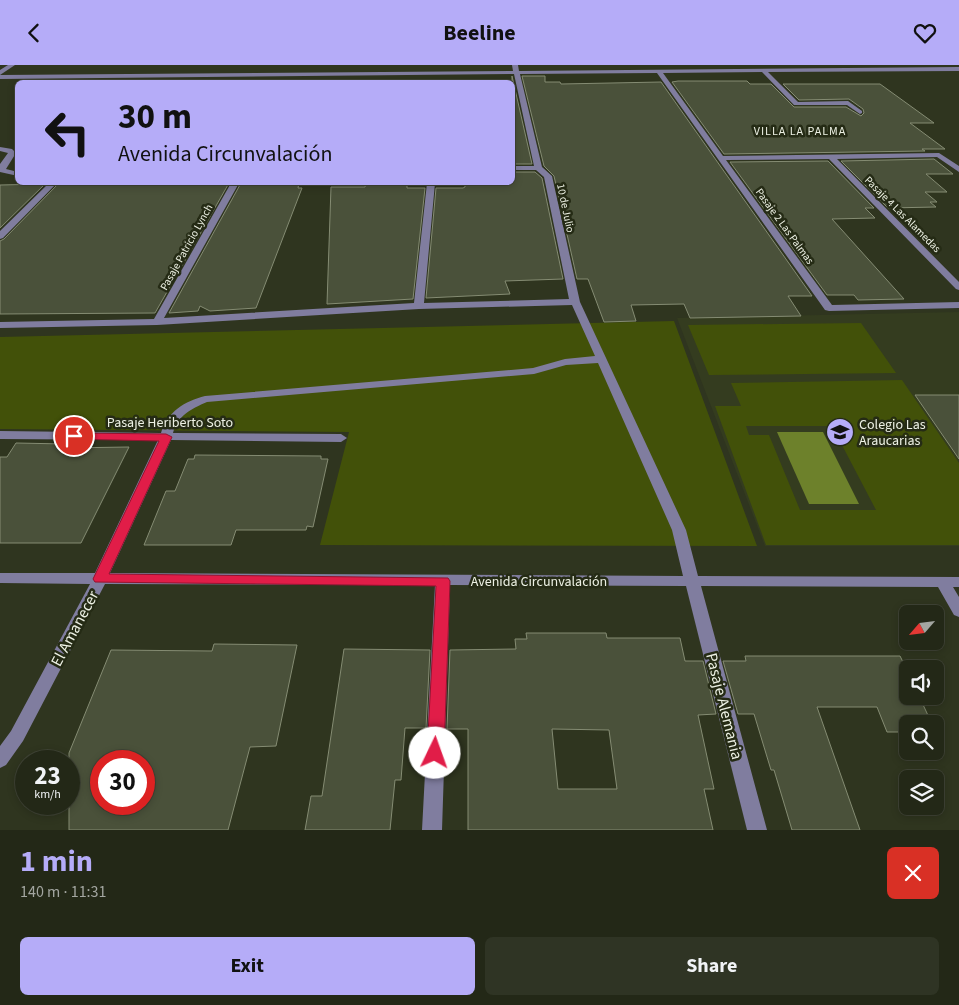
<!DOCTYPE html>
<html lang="en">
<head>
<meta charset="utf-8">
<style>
  :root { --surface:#232817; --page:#2f3424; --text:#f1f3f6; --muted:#a3a6a1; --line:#404436; --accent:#b5acf8 }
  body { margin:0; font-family:"Source Sans 3",sans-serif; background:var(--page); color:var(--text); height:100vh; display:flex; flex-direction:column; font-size:19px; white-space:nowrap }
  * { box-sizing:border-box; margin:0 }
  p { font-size:16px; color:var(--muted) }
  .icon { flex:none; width:28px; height:28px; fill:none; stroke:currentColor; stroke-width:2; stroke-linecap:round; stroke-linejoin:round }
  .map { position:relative; height:765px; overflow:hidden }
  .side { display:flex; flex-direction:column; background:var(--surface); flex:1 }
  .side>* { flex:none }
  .guide { position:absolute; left:15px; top:15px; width:500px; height:105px; border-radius:8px; box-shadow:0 2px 8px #0003,0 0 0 1px var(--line); background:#b5acf8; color:#111; overflow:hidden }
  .needle { width:32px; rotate:242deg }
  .tools { position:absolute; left:899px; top:540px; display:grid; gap:10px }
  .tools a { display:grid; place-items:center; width:45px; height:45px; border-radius:8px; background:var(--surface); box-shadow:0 2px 8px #0003,0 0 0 1px var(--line); font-size:25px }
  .speed { position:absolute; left:15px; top:685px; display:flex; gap:10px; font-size:25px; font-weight:700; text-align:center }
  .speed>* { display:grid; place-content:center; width:65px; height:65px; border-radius:50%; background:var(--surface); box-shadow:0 2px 8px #0003,0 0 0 1px var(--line); line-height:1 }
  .speed small { font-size:12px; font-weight:400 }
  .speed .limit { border:8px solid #d22; background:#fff; color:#111 }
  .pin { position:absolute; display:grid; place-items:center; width:42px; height:42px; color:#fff; margin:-21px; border:2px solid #fff; border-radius:50%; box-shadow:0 1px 5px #0007 }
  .me { position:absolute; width:55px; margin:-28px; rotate:3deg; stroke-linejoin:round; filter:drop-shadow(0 0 4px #0008) }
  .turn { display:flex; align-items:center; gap:18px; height:105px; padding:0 20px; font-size:22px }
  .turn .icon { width:65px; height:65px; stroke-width:2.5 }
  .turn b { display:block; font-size:35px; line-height:42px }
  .round { display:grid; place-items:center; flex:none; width:52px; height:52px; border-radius:8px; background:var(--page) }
  .summary { display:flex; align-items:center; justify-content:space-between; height:85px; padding:0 20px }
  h1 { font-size:30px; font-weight:700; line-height:38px; color:var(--accent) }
  .cta { display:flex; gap:10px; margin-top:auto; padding:10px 20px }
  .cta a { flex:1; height:58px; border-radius:8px; background:var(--accent); color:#111; font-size:20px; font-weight:700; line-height:58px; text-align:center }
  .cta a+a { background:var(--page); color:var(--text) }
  header { display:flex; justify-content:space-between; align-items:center; height:65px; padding:0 20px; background:var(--accent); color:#111; font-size:22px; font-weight:700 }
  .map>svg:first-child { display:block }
</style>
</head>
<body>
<header><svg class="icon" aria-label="back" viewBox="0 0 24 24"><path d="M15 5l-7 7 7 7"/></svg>Beeline<svg class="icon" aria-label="heart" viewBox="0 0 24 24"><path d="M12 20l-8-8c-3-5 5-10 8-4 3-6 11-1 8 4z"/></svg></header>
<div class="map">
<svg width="959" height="765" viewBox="0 0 959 765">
  <rect width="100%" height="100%" fill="#2f351f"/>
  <path fill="#343c1f" d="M959,247V481H765L677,253Z"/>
  <path fill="#425109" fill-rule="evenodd" d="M674,256L757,481L320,480L349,367L0,364V272Z
    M861,258L896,308L709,310L688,260Z
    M902,315L959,398V480H766L715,341H741L731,318ZM746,361H832L876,445H800L769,370H749Z"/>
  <path fill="#6d812b" d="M777,367H823L859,439H809Z"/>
  <path fill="#4a513a" stroke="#858c73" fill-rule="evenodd" d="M512,11L532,99H512Z
    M522,11H545V17H560L561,19L661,17L812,231H788L801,251L690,253L684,239L631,240L636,256L604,257L588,214H577L554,111L544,101Z
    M678,16H747L750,19H771L794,42H846L861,51L864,48L863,44L849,34L799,35L783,19H880L934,58H910L945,84H922L925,86L724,89L672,17Z
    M934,94L953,109H926L947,127H925L937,137H930L936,142L888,143L841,96Z
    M828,96L874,143H865L875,153L832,154L904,234L858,235L854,230H827L730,97Z
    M512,107H535L542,113L563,214L505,216L510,229L426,233L436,123H463L465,122V118H512Z
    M106,118H229L155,248L0,249V176L4,174L58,119Z
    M241,118H299L298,123H302L256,243L210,246L200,241L198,246L169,248Z
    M366,118H407V123H425L413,234L327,239L331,122H365Z
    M45,119L0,163V120Z
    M915,330H959V394Z
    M16,378L65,379L63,383L129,382L81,478H0V392H7Z
    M195,390L321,391V394H328L313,462L307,461L306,465H236L231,480H144L166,426H175L188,394H194Z
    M526,568H606L607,573H680L685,596H703L716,649L698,650L714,724H704L713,765H468V664H447L450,585L516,584L515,574H527ZM552,664L609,665L617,724H558Z
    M214,579L297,580L276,681L250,682L228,765H69V688L111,585L212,586ZM101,696H144V739H101Z
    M344,584L430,585L426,663H405L401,715H395L390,765H305L311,731H322Z
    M745,591H900L908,607V631H919L932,659H908V667H887L877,642H817L860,765H792L774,705H771L754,649H738L723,596H746Z"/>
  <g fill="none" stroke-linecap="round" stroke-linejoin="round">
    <path fill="#807d9f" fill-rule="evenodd" d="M8,0H15L0,10V5Z
      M512,0H518L519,6L959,2V6L768,7L798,37L848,36L862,46V48L860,49L847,40H794L762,7L663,8L723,91L939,88L959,101V107L937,92L837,94L959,217V225L956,224L829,94L726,95L832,240L959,237V243L829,246L825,245L657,8L520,9L542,102L552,111L580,237L686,465L698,511L959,512V522H953L959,532V552L954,550L938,522L701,521L767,765H747L686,521L450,520L442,765H422L435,520L105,519L23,676L6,700L0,703V681L11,666L90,519L0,518V508H95L158,375L0,374V366L161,368C167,347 185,336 205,331L533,303L565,294L595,291L572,240L419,244L157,260L0,263V257L154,254L231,118H239L164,253L414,238L427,118H435L424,238L569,234L544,112L536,105H512V101H534L514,9L0,14V10L513,6ZM598,298L672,465L683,511L110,508L171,375L341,377L347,373L341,369L173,368C178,350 191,344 207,337L534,309L566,300Z
      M0,82L12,84L16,88L6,104L18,107V111L0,107V99L8,88L0,86Z
      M49,118H57L3,173L0,174V166Z"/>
  </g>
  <path fill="#e11d48" stroke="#92132f" d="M74,368L166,369L172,372L109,509L448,513L450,516L444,688L441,693L435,695L430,693L427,688L436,521L95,517L93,514L159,376L70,374L68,371L70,369Z"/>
  <defs>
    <g id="school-disc" transform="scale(1.4375)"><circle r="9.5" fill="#b5acf8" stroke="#252b15"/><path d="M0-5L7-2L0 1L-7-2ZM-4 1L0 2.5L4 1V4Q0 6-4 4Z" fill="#111"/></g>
  </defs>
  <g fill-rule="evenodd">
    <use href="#school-disc" x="840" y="367"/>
  </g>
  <g text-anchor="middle" stroke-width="5" stroke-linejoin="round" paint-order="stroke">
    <g font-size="11" fill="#edf1e4" stroke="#252b15">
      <text transform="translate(566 143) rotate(78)" y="4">10 de Julio</text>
      <text transform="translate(903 149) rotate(45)" y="4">Pasaje 4 Las Alamedas</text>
      <text transform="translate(785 161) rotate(54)" y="4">Pasaje 2 Las Palmas</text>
      <text transform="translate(186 182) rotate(-61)" y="4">Pasaje Patricio Lynch</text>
    </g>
    <g font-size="12" letter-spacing="1" fill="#edf1e4" stroke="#252b15">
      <text x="800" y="70">VILLA LA PALMA</text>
    </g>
    <g font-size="14" fill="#edf1e4" stroke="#252b15">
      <text x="170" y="362">Pasaje Heriberto Soto</text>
      <text x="539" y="521">Avenida Circunvalación</text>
    </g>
    <g font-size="14" fill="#edf1e4" stroke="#252b15" text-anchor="start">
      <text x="859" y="364">Colegio Las<tspan x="859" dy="16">Araucarias</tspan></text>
    </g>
    <g font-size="16" fill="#edf1e4" stroke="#252b15">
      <text transform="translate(74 563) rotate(-62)" y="6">El Amanecer</text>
      <text transform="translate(725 641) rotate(76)" y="6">Pasaje Alemania</text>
    </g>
  </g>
</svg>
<div class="tools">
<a><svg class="needle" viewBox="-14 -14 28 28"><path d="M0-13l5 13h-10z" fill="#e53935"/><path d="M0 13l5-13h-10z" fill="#a3a6a1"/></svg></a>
<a><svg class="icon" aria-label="sound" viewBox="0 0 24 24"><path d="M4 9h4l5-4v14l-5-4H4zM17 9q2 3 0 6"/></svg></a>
<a><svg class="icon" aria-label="search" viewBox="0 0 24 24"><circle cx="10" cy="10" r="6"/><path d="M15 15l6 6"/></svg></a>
<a><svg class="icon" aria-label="layers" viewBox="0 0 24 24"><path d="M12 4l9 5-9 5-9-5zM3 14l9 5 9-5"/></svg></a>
</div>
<div class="speed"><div>23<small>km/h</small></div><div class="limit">30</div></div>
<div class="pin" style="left:74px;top:371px;background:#d93025"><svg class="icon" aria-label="arrive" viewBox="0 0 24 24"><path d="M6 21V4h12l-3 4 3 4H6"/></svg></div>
<svg class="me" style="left:435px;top:688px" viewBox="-20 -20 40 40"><circle r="19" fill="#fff"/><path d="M0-13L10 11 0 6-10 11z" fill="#e11d48"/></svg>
<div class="guide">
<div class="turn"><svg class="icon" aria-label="left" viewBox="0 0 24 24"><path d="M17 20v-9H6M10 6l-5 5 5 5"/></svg><div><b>30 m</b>Avenida Circunvalación</div></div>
</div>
</div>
<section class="side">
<div class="summary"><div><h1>1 min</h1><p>140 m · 11:31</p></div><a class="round" style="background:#d93025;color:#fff"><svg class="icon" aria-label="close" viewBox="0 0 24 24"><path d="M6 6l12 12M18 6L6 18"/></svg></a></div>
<div class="cta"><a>Exit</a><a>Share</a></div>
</section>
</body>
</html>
